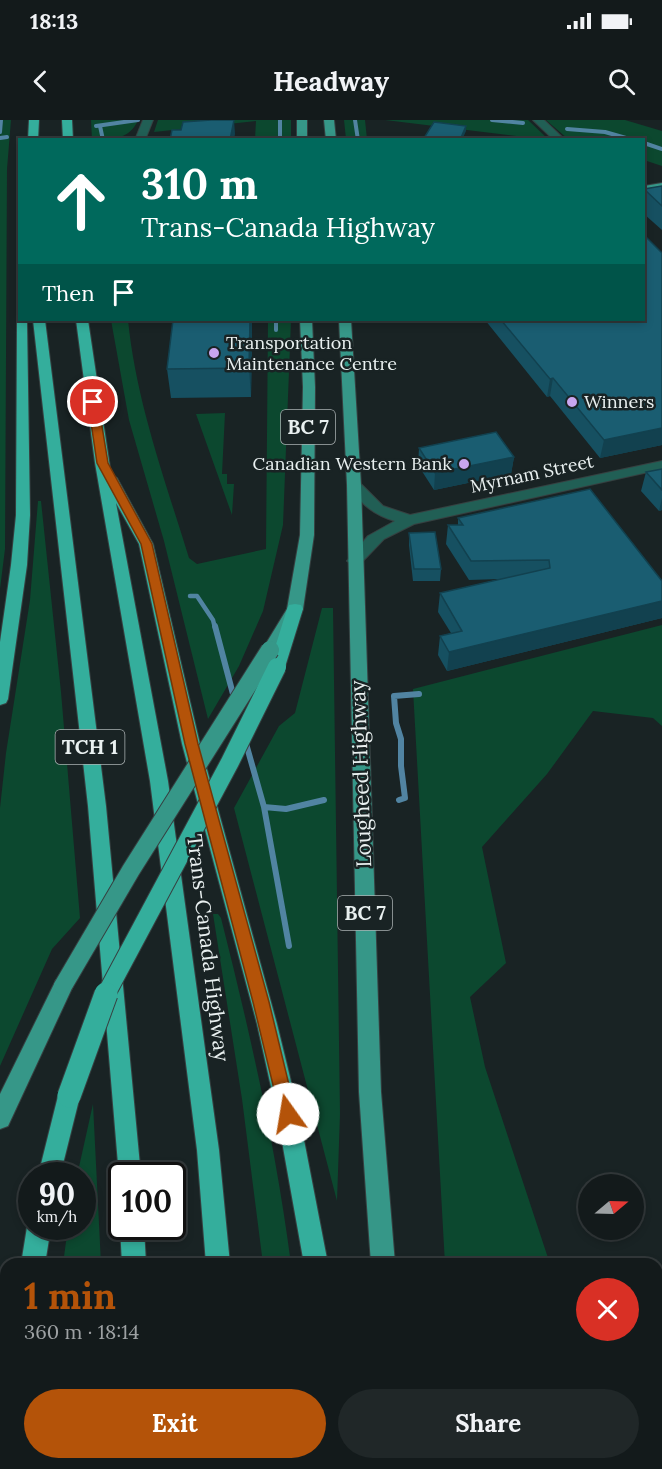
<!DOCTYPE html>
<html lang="en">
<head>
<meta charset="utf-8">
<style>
  :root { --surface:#131a1b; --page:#202728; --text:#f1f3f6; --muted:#9da1a3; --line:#32383a; --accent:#b45309 }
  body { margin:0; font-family:Lora,serif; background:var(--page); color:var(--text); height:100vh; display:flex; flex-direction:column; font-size:22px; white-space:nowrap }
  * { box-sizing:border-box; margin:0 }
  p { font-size:20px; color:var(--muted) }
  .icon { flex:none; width:33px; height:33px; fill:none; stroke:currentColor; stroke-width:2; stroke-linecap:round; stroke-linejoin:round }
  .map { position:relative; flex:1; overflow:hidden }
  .drawer { position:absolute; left:0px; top:1138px; width:663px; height:212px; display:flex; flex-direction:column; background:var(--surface); border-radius:18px 18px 0 0; box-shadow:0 3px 9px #0003,0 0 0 2px var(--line) }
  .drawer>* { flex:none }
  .hud { position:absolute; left:18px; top:18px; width:627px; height:183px; border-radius:0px; box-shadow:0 3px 9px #0003,0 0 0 2px var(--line); background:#00695c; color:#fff; overflow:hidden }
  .needle { width:39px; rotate:71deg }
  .fabs { position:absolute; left:578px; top:1054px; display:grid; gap:12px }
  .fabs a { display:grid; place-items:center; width:66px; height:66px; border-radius:50%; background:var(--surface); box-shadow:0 3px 9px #0003,0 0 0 2px var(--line); font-size:30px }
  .speed { position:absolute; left:18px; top:1042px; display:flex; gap:12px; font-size:30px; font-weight:700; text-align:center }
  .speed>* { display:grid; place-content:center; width:78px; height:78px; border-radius:50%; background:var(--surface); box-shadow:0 3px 9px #0003,0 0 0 2px var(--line); line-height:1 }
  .speed small { font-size:15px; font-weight:400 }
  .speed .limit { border:3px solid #111; border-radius:9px; background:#fff; color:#111 }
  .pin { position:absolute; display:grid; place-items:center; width:51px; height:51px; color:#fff; margin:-26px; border:3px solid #fff; border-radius:50%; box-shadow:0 2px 6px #0007 }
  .me { position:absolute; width:66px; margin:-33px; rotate:347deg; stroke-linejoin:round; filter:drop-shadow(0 0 4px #0008) }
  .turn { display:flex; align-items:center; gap:21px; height:126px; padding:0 24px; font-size:27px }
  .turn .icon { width:78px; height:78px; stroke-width:2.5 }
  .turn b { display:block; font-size:42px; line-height:51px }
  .then { display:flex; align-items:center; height:57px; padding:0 24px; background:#0003; gap:12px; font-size:22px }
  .round { display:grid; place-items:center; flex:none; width:63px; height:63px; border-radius:32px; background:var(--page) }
  .overview { display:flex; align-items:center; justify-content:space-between; height:102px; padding:0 24px }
  h1 { font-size:36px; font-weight:700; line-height:45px; color:var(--accent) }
  .primary-button { display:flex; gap:12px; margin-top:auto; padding:12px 24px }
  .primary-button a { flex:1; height:69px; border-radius:36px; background:var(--accent); color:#fff; font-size:24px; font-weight:700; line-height:69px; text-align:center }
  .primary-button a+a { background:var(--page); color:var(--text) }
  .status { display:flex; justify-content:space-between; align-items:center; height:42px; padding:0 30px; background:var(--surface); direction:ltr }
  .status svg { height:16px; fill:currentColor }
  header { display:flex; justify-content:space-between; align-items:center; height:78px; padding:0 24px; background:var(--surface); font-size:27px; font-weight:700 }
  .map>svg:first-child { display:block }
</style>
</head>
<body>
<div class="status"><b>18:13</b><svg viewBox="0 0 49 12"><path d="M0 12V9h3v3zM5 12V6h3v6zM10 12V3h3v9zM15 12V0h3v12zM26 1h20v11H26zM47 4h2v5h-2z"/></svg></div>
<header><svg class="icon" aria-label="back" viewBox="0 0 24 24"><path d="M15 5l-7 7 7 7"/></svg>Headway<svg class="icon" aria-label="search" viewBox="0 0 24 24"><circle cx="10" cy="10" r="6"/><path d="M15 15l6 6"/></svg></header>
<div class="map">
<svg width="662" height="1349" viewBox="0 0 662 1349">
  <rect width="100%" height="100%" fill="#192324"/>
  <path fill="#0c482f" d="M0,0H11L7,49L5,429L0,469Z
    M91,0H138C130,20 110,20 92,20Z
    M158,0H291V19H255L256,1L154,12Z
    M344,0H365L367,19H346Z
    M385,0H528L548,19H541Z
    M546,0H625L662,11V46L644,40V20L568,19Z
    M111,200H128C136,281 165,360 189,438L197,444L266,429L268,200H291L283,405L263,491L239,546L208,599L164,421L129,300Z
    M225,293L222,354H227V364H234L232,395L196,294Z
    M38,381H41L61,572L80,798L52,829L0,946V688L6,633L30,480Z
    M322,488H333L340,994L337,1081L234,688L279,606L295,593Z
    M662,505V606L653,598L593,591L547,654L482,727L506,843L470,877L485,947L550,1144H445L413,569Z
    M213,794H218L221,798C250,912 276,1028 291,1144H263L242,979Z
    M93,984L101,1144H63L68,1107H82V1056H77Z"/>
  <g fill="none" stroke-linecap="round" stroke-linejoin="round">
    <path stroke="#5184a2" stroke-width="4" d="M280,0V20
      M355,0L358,20
      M492,0L523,3
      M96,6L138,0
      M100,6L103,20
      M567,9L605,12L633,20
      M0,12L1,0
      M0,18L7,17
      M644,23L662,29
      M276,200V210"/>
    <path stroke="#5184a2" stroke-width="4.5" d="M190,476H197L213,500L215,508"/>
    <path stroke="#5184a2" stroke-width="6" d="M215,506L234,578
      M245,620L264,687L286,689L324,680
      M399,680L405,678L401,646V619L396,603L394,576L419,574
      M264,687L289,826"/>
    <path stroke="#5184a2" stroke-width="8" d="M657,1172L662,1170"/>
    <g stroke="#364041" stroke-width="2">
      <path id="minor" d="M143,0H153L145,20H135Z
        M533,0H544L565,20H554Z
        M662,341V349L414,404L384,419L360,444L355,446L347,441L368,416L395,401C374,395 363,385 349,368L347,365L349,362H359L383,386L410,395Z"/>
    </g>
    <g stroke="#364041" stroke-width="2">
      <path id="major" d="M297,0H307V20H297Z
        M324,0H334L336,20H326Z
        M662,63V69L644,72V66Z
        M300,200H312L315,267L314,415L303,489L276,534H264L262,530L287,489L300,415L303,267Z
        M339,200H351L361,365L381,972L395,1144H371L359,972L347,365Z
        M63,857L70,860L73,866L8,1006L0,1009V974L56,860Z
        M384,1344H410L411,1349H385Z"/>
    </g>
    <g stroke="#364041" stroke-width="2">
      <path id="highway" d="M29,0H39L38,20H28Z
        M62,0H72L73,20H63Z
        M17,197L27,200L30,395L27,445L8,579L6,583L0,585V522L11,445L16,395Z
        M33,200H45L106,686L141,1056H122V1063L119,1056L88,686Z
        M76,200H88L111,354L117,358L153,424L200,624L277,904L299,994L328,1144H304L277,994L257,904L182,624L139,424L116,383L168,661L219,1030L230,1144H206L197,1030L150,661L95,343Z
        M295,484L301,485L303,489L285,547L283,551H271L269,547L287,489L289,485Z
        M69,966L77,969L80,976L60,1056H38L58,976L61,969Z
        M32,1098V1107H51L45,1144H21L27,1107Z
        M122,1104V1107H144L146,1144H122L120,1107Z
        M6,1331V1344H42V1349H0V1334Z
        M129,1344H155V1349H129Z
        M222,1344H248L249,1349H223Z
        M333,1344H359L360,1349H334Z"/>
    </g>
    <use href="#minor" fill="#215f55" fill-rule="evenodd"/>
    <use href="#major" fill="#369788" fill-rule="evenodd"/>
    <use href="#highway" fill="#34ae9c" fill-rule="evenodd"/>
    <g stroke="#364041" stroke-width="20" stroke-linecap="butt">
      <path id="major-bridge" d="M63,866L131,750L270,530"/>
    </g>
    <g stroke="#364041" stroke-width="20" stroke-linecap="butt">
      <path id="highway-bridge-far1" d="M105,876L230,642L277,547"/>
    </g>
    <g stroke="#364041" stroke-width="25" stroke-linecap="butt">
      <path id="highway-bridge" d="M69,976L106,874"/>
    </g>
    <use href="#major-bridge" stroke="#369788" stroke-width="18"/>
    <use href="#highway-bridge-far1" stroke="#34ae9c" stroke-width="18"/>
    <use href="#highway-bridge" stroke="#34ae9c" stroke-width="23"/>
  </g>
  <path fill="#165061" d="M662,66V110L644,94V69Z
    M662,133V325L600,338L550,276L547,277L485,200H644Z
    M173,200H252V212L251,277L171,278L167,249Z
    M419,328L514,337L511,354L434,370L418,345Z
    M662,349V390L659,391L641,371L646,352Z
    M458,398L662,461V498L447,551L438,535L440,516L451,513L438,492L440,473L500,459L469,460L446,424L448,405H458Z
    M409,413L441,449L440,461H413L409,425Z"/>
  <path fill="#12414f" d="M234,0L235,14L234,20H230Z
    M466,6V11L462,20H460Z
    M250,200H252V212L251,277L249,248Z
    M553,258L550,276L547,277L550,259Z
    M662,308V325L600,338L604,320Z
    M514,337L511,354L434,370L435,353Z
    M662,378V390L659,391Z
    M662,481V498L447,551L449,532Z"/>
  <path fill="#1a5d71" stroke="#12414f" stroke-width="1.5" d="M211,0H234L230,20H170L172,10H181L183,2Z
    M434,2L466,6L460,20H432L424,18Z
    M662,66V86L644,69Z
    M644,115L662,133V308L604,320L553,258L550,259L501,200H644Z
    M173,200H250L249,248L167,249Z
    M496,312L514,337L435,353L419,328Z
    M662,349V370L646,352Z
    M590,369L662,461V481L449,532L440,516L462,511L440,473L550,448L549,440L471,441L448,405H463L458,398Z
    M435,412L441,449H414L409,413Z"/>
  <path fill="#b45309" stroke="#753606" stroke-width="1.5" d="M93,279L98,282L108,343L152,424L198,624L269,882L296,994L294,999L288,1002L282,999L280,994L253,882L185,624L141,424L97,343L88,282Z"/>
  <g fill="#c8a6ef" stroke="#192324" stroke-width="2">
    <circle cx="214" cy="233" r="6"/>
    <circle cx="572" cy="282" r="6"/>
    <circle cx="464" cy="344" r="6"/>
  </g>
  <g text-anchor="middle" stroke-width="5" stroke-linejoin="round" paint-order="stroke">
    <g font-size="18" fill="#e9f0f0" stroke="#192324" text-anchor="start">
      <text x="226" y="229">Transportation<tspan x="226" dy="21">Maintenance Centre</tspan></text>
      <text x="584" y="288">Winners</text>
      <text x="452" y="350" text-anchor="end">Canadian Western Bank</text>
    </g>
    <g font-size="18" fill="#e9f0f0" stroke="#192324">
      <text transform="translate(532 354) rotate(-12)" y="6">Myrnam Street</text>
    </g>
    <g fill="#192324" stroke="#abb2b3" stroke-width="1.5">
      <rect x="281" y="290" width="54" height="34" rx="4.5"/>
      <rect x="55.5" y="610" width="69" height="34" rx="4.5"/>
      <rect x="338" y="776" width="54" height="34" rx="4.5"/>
    </g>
    <g font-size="20" font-weight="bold" fill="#e9f0f0">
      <text x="308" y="314">BC 7</text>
      <text x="90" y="634">TCH 1</text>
      <text x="365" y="800">BC 7</text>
    </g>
    <g font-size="21" fill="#e9f0f0" stroke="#192324">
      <text transform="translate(361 654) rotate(-92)" y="7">Lougheed Highway</text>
      <text transform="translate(208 828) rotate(83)" y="7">Trans-Canada Highway</text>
    </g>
  </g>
</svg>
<div class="fabs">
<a><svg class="needle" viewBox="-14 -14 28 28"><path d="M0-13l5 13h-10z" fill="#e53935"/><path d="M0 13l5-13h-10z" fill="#9da1a3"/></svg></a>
</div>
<div class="speed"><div>90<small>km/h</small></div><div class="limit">100</div></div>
<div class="pin" style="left:93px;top:282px;background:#d93025"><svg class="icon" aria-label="arrive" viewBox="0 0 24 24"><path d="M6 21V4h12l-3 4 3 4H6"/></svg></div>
<svg class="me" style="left:288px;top:994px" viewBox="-20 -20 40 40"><circle r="19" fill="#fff"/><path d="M0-13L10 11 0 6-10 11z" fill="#b45309"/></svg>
<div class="hud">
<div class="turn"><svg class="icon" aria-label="ahead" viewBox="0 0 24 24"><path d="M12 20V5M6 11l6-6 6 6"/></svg><div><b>310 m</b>Trans-Canada Highway</div></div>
<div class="then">Then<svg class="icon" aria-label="arrive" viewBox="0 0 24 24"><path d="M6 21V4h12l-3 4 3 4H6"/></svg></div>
</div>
<section class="drawer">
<div class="overview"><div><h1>1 min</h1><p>360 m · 18:14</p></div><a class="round" style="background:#d93025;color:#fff"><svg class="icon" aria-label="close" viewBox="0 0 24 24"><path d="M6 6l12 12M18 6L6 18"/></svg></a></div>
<div class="primary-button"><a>Exit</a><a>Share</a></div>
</section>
</div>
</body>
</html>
